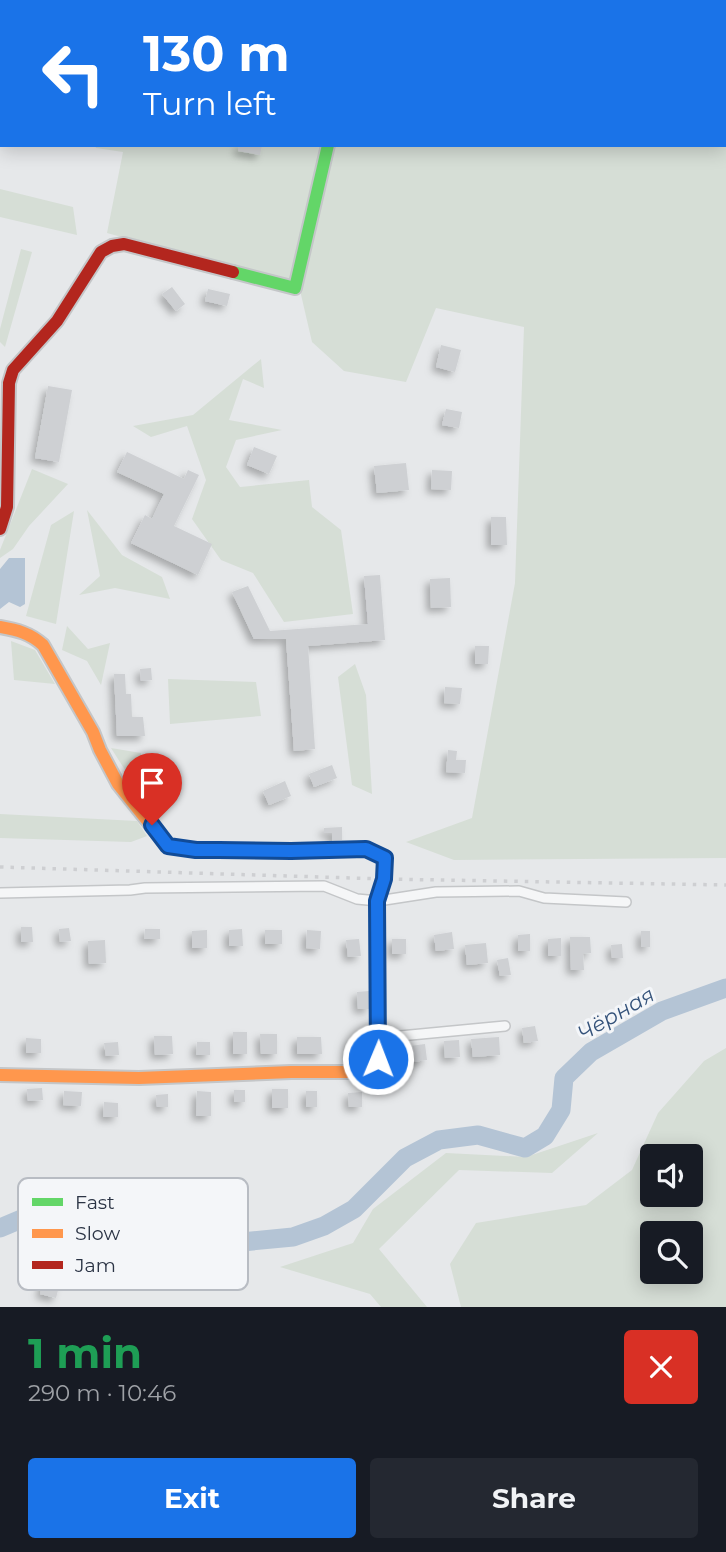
<!DOCTYPE html>
<html lang="en">
<head>
<meta charset="utf-8">
<style>
  :root { --surface:#171b24; --page:#242831; --text:#f1f3f6; --muted:#9ea1a6; --accent:#1a73e8 }
  body { margin:0; font-family:Montserrat,sans-serif; background:var(--page); color:var(--text); height:100vh; display:flex; flex-direction:column; font-size:26px; white-space:nowrap }
  * { box-sizing:border-box; margin:0 }
  p { font-size:23px; color:var(--muted) }
  .icon { flex:none; width:38px; height:38px; fill:none; stroke:currentColor; stroke-width:2; stroke-linecap:round; stroke-linejoin:round }
  .map { position:relative; height:1307px; overflow:hidden }
  .sheet { display:flex; flex-direction:column; background:var(--surface); flex:1 }
  .sheet>* { flex:none }
  .guide { position:absolute; left:0px; top:0px; width:726px; height:147px; box-shadow:0 4px 18px #0003; background:#1a73e8; color:#fff; overflow:hidden }
  .tools { position:absolute; left:640px; top:1144px; display:grid; gap:14px }
  .tools a { display:grid; place-items:center; width:63px; height:63px; border-radius:7px; background:var(--surface); box-shadow:0 4px 18px #0003; font-size:35px }
  .pin { position:absolute; display:grid; place-items:center; width:60px; height:60px; color:#fff; margin:-72px -30px; border-radius:50% 50% 50% 0; rotate:-45deg; box-shadow:0 0 7px #0007 }
  .pin .icon { rotate:45deg }
  .me { position:absolute; width:77px; margin:-38px; rotate:1deg; stroke-linejoin:round; filter:drop-shadow(0 0 5px #0008) }
  .turn { display:flex; align-items:center; gap:24px; height:147px; padding:0 28px; font-size:32px }
  .turn .icon { width:91px; height:91px; stroke-width:2.5 }
  .turn b { display:block; font-size:49px; line-height:60px }
  .round { display:grid; place-items:center; flex:none; width:74px; height:74px; border-radius:7px; background:var(--page) }
  .head { display:flex; align-items:center; justify-content:space-between; height:119px; padding:0 28px }
  h1 { font-size:42px; font-weight:700; line-height:52px; color:#1e9e55 }
  .button { display:flex; gap:14px; margin-top:auto; padding:14px 28px }
  .button a { flex:1; height:80px; border-radius:7px; background:var(--accent); color:#fff; font-size:28px; font-weight:700; line-height:80px; text-align:center }
  .button a+a { background:var(--page); color:var(--text) }
  .map>svg:first-child { display:block }
</style>
</head>
<body>
<div class="map">
<svg width="726" height="1307" viewBox="0 0 726 1307">
  <defs>
    <filter id="shadow"><feDropShadow dx="-4.5" dy="4.5" stdDeviation="3.5" flood-color="#0004"/></filter>
  </defs>
  <rect width="100%" height="100%" fill="#e6e8ea"/>
  <path fill="#d6ded6" fill-rule="evenodd" d="M0,0H654L661,2H2V45L0,44Z
    M724,14H726V858L454,860L406,842L472,818L515,583L524,327L436,308L406,382L344,371L312,342L299,286L107,233L123,152L96,148L95,145H724Z
    M0,189L73,207L77,235L0,217Z
    M21,249L32,252L5,347L0,342V329Z
    M261,359L264,388L243,379L229,420L282,430L236,440L226,467L240,487L309,480L312,507L341,530L353,614L284,622L253,573L221,560L192,519L206,480L187,426L151,437L133,426L193,415Z
    M32,469L68,484L29,526L13,549L0,558V550Z
    M87,510L122,555L162,577L170,599L115,588L79,595L100,576Z
    M74,511L56,624L26,616L51,525Z
    M67,626L88,649L110,643L101,685L87,661L62,650Z
    M11,641L35,650L55,684L14,680Z
    M355,664L366,695L372,794L352,785L338,677Z
    M168,679L256,682L261,716L170,724Z
    M111,748L141,753L139,792Z
    M0,814L137,821L147,836L131,842L0,838Z
    M726,1048V1307H461L450,1264L476,1223L586,1205L632,1170L658,1113L704,1061ZM653,1157H691V1195H653ZM653,1234H691V1272H653Z
    M598,1133L552,1173L459,1170L379,1249L427,1307H381L370,1294L280,1267L353,1243L373,1209L446,1153L526,1157Z"/>
  <path fill="#b4c4d5" d="M9,558H25V604L20,607L9,602L0,609V569Z"/>
  <g fill="none" stroke-linecap="round" stroke-linejoin="round">
    <path stroke="#b4c4d5" stroke-width="19" d="M0,1228L38,1212L63,1229L102,1238L142,1229L165,1247H191L293,1237L324,1226L354,1209L405,1158L439,1140L478,1135L525,1148L545,1136L561,1110L564,1078L591,1052L662,1011L726,988"/>
  </g>
  <path fill="#ced0d3" filter="url(#shadow)" d="M239,145H262L260,155L238,151Z
    M172,287L185,304L176,311L162,294Z
    M208,289L230,294L227,306L205,301Z
    M441,345L461,350L455,372L436,367Z
    M48,386L72,390L59,462L35,458Z
    M446,409L462,412L459,428L442,425Z
    M254,447L277,456L269,474L247,465Z
    M127,452L184,479L188,470L199,475L174,526L212,544L198,575L131,543L145,515L152,519L164,494L117,472Z
    M406,463L409,490L377,493L374,466Z
    M432,470L452,471L451,490L431,489Z
    M491,517H506L507,545H491Z
    M380,575L385,640L308,646L315,749L294,751L286,639H254L232,592L248,586L270,631L368,624L364,576Z
    M450,578L451,607L431,608L430,579Z
    M475,646H489L488,664H475Z
    M151,668L152,680L141,681L140,669Z
    M114,674H125L126,694H131L132,717H143L145,736H117Z
    M445,687L462,688L460,704L444,703Z
    M448,750L457,751L456,760H466L465,773L446,772Z
    M332,765L337,778L314,787L309,774Z
    M176,770L177,783L153,785L152,773Z
    M285,781L291,796L269,805L263,791Z
    M342,827V840L332,841V833H324V828Z
    M21,927H32L33,942H21Z
    M69,928L71,941L60,942L59,929Z
    M145,929H160V939H144Z
    M242,929L243,946H229V930Z
    M207,930V948H192V931Z
    M265,930H282V944H265Z
    M307,930L321,931L320,949L306,948Z
    M641,931H650V947H641Z
    M452,932L454,949L436,951L434,935Z
    M530,934V951H518V935Z
    M570,937H590L591,953L583,954L584,970H571Z
    M561,938V956H548V939Z
    M359,939L361,956L348,957L346,940Z
    M392,939H406V954H392Z
    M105,940L106,963L89,964L88,941Z
    M486,943L488,963L467,965L465,945Z
    M622,944L623,958H612L611,945Z
    M508,958L511,975L500,976L497,960Z
    M369,991L370,1009H358L357,992Z
    M535,1026L538,1041L524,1043L522,1028Z
    M233,1032H247V1054H233Z
    M260,1034H277V1054H261Z
    M154,1036H172L173,1054L155,1055Z
    M297,1037H321L322,1054H297Z
    M499,1037L500,1055L473,1057L471,1039Z
    M26,1038L41,1039V1053H26Z
    M364,1039L366,1056L354,1058L351,1041Z
    M459,1040L460,1057L445,1058L444,1041Z
    M118,1042L119,1055L106,1056L104,1043Z
    M197,1042H210V1055H196Z
    M425,1044L427,1060L412,1062L410,1046Z
    M42,1088L43,1100L28,1101L27,1089Z
    M272,1089H288V1108H272Z
    M234,1090H245V1102H234Z
    M64,1091L82,1092L81,1106L63,1105Z
    M197,1091L211,1092V1116H196Z
    M306,1091H317V1107H306Z
    M362,1092V1107H349L348,1093Z
    M168,1094V1107H157L156,1095Z
    M104,1102L118,1103V1117H103Z
    M45,1274L61,1278L56,1298L40,1294Z"/>
  <g fill="none" stroke-linecap="round" stroke-linejoin="round">
    <g stroke="#c4c6c8" stroke-width="12">
      <path id="street" d="M360,2L361,0
        M0,893L130,890L145,888L324,886L357,899L378,901L436,892L519,891L544,898L626,902
        M379,1038L505,1026"/>
    </g>
    <g stroke="#c4c6c8" stroke-width="16">
      <path id="fast" d="M233,272L295,288L328,145"/>
    </g>
    <g stroke="#c4c6c8" stroke-width="16">
      <path id="slow" d="M0,627C17,630 30,633 43,645L93,732L100,750L118,784L162,839
        M0,1075L139,1078L291,1072H361L371,1068L378,1059V1007"/>
    </g>
    <g stroke="#c4c6c8" stroke-width="16">
      <path id="jam" d="M0,529L7,507L9,383L13,370L57,321L101,252L112,246L124,244L233,272
        M162,839L168,846L196,850L291,851L366,849L385,857L384,879L378,901V1007"/>
    </g>
    <use href="#street" stroke="#f5f6f7" stroke-width="9"/>
    <use href="#fast" stroke="#63d668" stroke-width="12"/>
    <use href="#slow" stroke="#ff974d" stroke-width="12"/>
    <use href="#jam" stroke="#b3261e" stroke-width="12"/>
    <path stroke="#cecfd2" stroke-width="3.5" stroke-dasharray="3.5 7" stroke-linecap="butt" d="M0,867L384,879L726,885"/>
  </g>
  <g fill="none" stroke-linecap="round" stroke-linejoin="round">
    <g stroke="#114b97" stroke-width="18">
      <path id="route" d="M152,825L168,846L196,850H219L291,851L366,849L385,858L384,879L377,901L378,1059"/>
    </g>
    <use href="#route" stroke="#1a73e8" stroke-width="12"/>
  </g>
  <g text-anchor="middle" stroke-width="6" stroke-linejoin="round" paint-order="stroke">
    <g font-size="21" font-style="italic" fill="#34527a" stroke="#f4f6f9">
      <text transform="translate(616 1014) rotate(-30)" y="7">Чёрная</text>
    </g>
  </g>
  <rect x="18" y="1178" width="230" height="112" rx="10" fill="#f4f6f9" stroke="#b8bcc3" stroke-width="2"/>
  <rect x="32" y="1198" width="31" height="8" fill="#63d668"/>
  <rect x="32" y="1229" width="31" height="9" fill="#ff974d"/>
  <rect x="32" y="1261" width="31" height="8" fill="#b3261e"/>
  <g font-size="19" fill="#2b3445">
    <text x="75" y="1209">Fast</text>
    <text x="75" y="1240">Slow</text>
    <text x="75" y="1272">Jam</text>
  </g>
</svg>
<div class="tools">
<a><svg class="icon" aria-label="sound" viewBox="0 0 24 24"><path d="M4 9h4l5-4v14l-5-4H4zM17 9q2 3 0 6"/></svg></a>
<a><svg class="icon" aria-label="search" viewBox="0 0 24 24"><circle cx="10" cy="10" r="6"/><path d="M15 15l6 6"/></svg></a>
</div>
<div class="pin" style="left:152px;top:825px;background:#d93025"><svg class="icon" aria-label="arrive" viewBox="0 0 24 24"><path d="M6 21V4h12l-3 4 3 4H6"/></svg></div>
<svg class="me" style="left:378px;top:1059px" viewBox="-20 -20 40 40"><circle r="17" fill="#1a73e8" stroke="#fff" stroke-width="3"/><path d="M0-11L8 9 0 5-8 9z" fill="#fff"/></svg>
<div class="guide">
<div class="turn"><svg class="icon" aria-label="left" viewBox="0 0 24 24"><path d="M17 20v-9H6M10 6l-5 5 5 5"/></svg><div><b>130 m</b>Turn left</div></div>
</div>
</div>
<section class="sheet">
<div class="head"><div><h1>1 min</h1><p>290 m · 10:46</p></div><a class="round" style="background:#d93025;color:#fff"><svg class="icon" aria-label="close" viewBox="0 0 24 24"><path d="M6 6l12 12M18 6L6 18"/></svg></a></div>
<div class="button"><a>Exit</a><a>Share</a></div>
</section>
</body>
</html>
